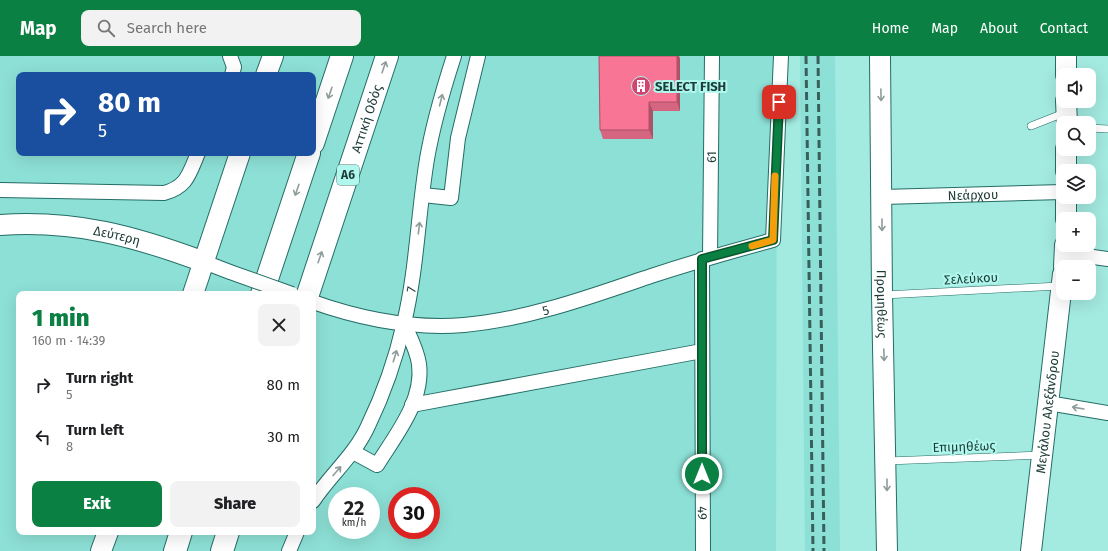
<!DOCTYPE html>
<html lang="en">
<head>
<meta charset="utf-8">
<style>
  :root { --surface:#fff; --page:#f2f2f2; --text:#202124; --muted:#757577; --accent:#0b8043 }
  body { margin:0; font-family:"Fira Sans",sans-serif; background:var(--page); color:var(--text); height:100vh; display:flex; flex-direction:column; font-size:15px; white-space:nowrap }
  * { box-sizing:border-box; margin:0 }
  p { font-size:13px; color:var(--muted) }
  .icon { flex:none; width:22px; height:22px; fill:none; stroke:currentColor; stroke-width:2; stroke-linecap:round; stroke-linejoin:round }
  .map { position:relative; flex:1; overflow:hidden }
  .drawer { position:absolute; left:16px; top:235px; width:300px; height:244px; display:flex; flex-direction:column; background:var(--surface); border-radius:8px; box-shadow:0 4px 16px #0002 }
  .drawer>* { flex:none }
  .top-card { position:absolute; left:16px; top:16px; width:300px; height:84px; border-radius:8px; box-shadow:0 4px 16px #0002; background:#1a4fa0; color:#fff; overflow:hidden }
  .tools { position:absolute; left:1056px; top:12px; display:grid; gap:8px }
  .tools a { display:grid; place-items:center; width:40px; height:40px; border-radius:8px; background:var(--surface); box-shadow:0 4px 16px #0002; font-size:20px }
  .speed { position:absolute; left:328px; top:431px; display:flex; gap:8px; font-size:20px; font-weight:700; text-align:center }
  .speed>* { display:grid; place-content:center; width:52px; height:52px; border-radius:50%; background:var(--surface); box-shadow:0 4px 16px #0002; line-height:1 }
  .speed small { font-size:10px; font-weight:400 }
  .speed .limit { border:6px solid #d22; background:#fff; color:#111 }
  .pin { position:absolute; display:grid; place-items:center; width:34px; height:34px; color:#fff; margin:-17px; border-radius:8px; box-shadow:0 2px 6px #0006 }
  .me { position:absolute; width:44px; margin:-22px; rotate:0deg; stroke-linejoin:round; filter:drop-shadow(0 0 3px #0008) }
  .turn { display:flex; align-items:center; gap:14px; height:84px; padding:0 16px; font-size:18px }
  .turn .icon { width:52px; height:52px; stroke-width:2.5 }
  .turn b { display:block; font-size:28px; line-height:34px }
  .round { display:grid; place-items:center; flex:none; width:42px; height:42px; border-radius:8px; background:var(--page) }
  .headline { display:flex; align-items:center; justify-content:space-between; height:68px; padding:0 16px }
  h1 { font-size:24px; font-weight:800; line-height:30px; color:var(--accent) }
  .cta { display:flex; gap:8px; margin-top:auto; padding:8px 16px }
  .cta a { flex:1; height:46px; border-radius:8px; background:var(--accent); color:#fff; font-size:16px; font-weight:800; line-height:46px; text-align:center }
  .cta a+a { background:var(--page); color:var(--text) }
  ul { padding:0; list-style:none }
  li { display:flex; align-items:center; gap:12px; height:52px; padding:0 16px }
  li div { flex:1 }
  li b { display:block; font-size:15px }
  li em { font-style:normal }
  header { display:flex; align-items:center; gap:24px; box-sizing:border-box; height:56px; padding:0 20px; background:var(--accent); color:#fff }
  header strong { font-size:19px }
  nav { display:flex; gap:22px; margin-inline-start:auto; font-size:14px }
  .search { width:280px; height:36px; background:var(--page); display:flex; align-items:center; gap:10px; box-sizing:border-box; padding:0 14px; border-radius:8px; color:var(--muted); font-size:15px }
  .map>svg:first-child { display:block }
</style>
</head>
<body>
<header>
<strong>Map</strong>
<div class="search"><svg class="icon" aria-label="search" viewBox="0 0 24 24"><circle cx="10" cy="10" r="6"/><path d="M15 15l6 6"/></svg>Search here</div>
<nav><a>Home</a><a>Map</a><a>About</a><a>Contact</a></nav>
</header>
<div class="map">
<svg width="1108" height="495" viewBox="0 0 1108 495">
  <rect width="100%" height="100%" fill="#a3eae1"/>
  <path fill="#8de0d6" fill-rule="evenodd" d="M0,0H777L776,495H0ZM19,19H313V97H19ZM19,238H313V476H19ZM337,440H371V474H337ZM397,440H431V474H397Z
    M800,0H835L840,495H805Z"/>
  <g fill="none" stroke-linecap="round" stroke-linejoin="round">
    <g stroke="#246d66" stroke-width="8">
      <path id="lane" d="M1031,70L1064,57
        M1089,72L1108,73
        M884,239L1059,230
        M887,405L1041,399"/>
    </g>
    <g stroke="#246d66" stroke-width="16">
      <g id="street">
        <path d="M230,0L234,11L232,19"/>
        <path d="M0,134L164,137C187,131 189,118 198,97"/>
        <path d="M423,139L451,142L458,82L478,0"/>
        <path id="s1" d="M882,141L1063,136"/>
        <path d="M1065,197L1108,203"/>
        <path id="s2" d="M710,201L712,0"/>
        <path id="s3" d="M702,203L703,495"/>
        <path d="M204,206L230,216"/>
        <path id="s4" d="M313,246C361,263 413,273 464,269C529,263 590,241 651,220C691,207 732,195 773,184L781,0"/>
        <path d="M1048,347L1108,357"/>
        <path d="M412,349L702,295"/>
        <path d="M353,396L377,409C395,380 424,345 419,308C417,294 410,281 404,268"/>
        <path id="s5" d="M313,445C330,419 355,399 368,370C384,337 396,302 404,267C417,213 418,157 427,103C433,68 443,34 454,0"/>
        <path d="M289,495L297,476"/>
      </g>
    </g>
    <g stroke="#246d66" stroke-width="22">
      <g id="secondary">
        <path id="s6" d="M880,0L882,239L887,495"/>
        <path d="M1066,0V19"/>
        <path d="M266,19L273,0"/>
        <path d="M1066,45L1067,67"/>
        <path d="M1066,115V93"/>
        <path d="M1066,163V141"/>
        <path id="s7" d="M0,169C76,164 134,180 204,206"/>
        <path d="M1064,211L1065,189"/>
        <path d="M193,238L240,97"/>
        <path d="M101,495L108,476"/>
        <path id="s8" d="M1031,495L1063,218"/>
      </g>
    </g>
    <g stroke="#246d66" stroke-width="24">
      <g id="highway">
        <path d="M313,87L342,0"/>
        <path d="M262,238L309,97"/>
        <path id="s9" d="M308,238L387,0"/>
        <path d="M175,495L181,476"/>
        <path d="M222,495L228,476"/>
      </g>
    </g>
    <use href="#lane" stroke="#fff" stroke-width="7"/>
    <use href="#street" stroke="#fff" stroke-width="14"/>
    <use href="#secondary" stroke="#fff" stroke-width="20"/>
    <use href="#highway" stroke="#fff" stroke-width="22"/>
    <path stroke="#395f5a" stroke-width="3" stroke-dasharray="8 4" stroke-linecap="butt" d="M806,0L813,495
      M818,0L824,495"/>
    <g stroke="#246d66" stroke-width="16" stroke-linecap="butt">
      <path id="street-bridge" d="M230,216L292,238"/>
    </g>
    <use href="#street-bridge" stroke="#fff" stroke-width="14"/>
  </g>
  <path fill="#d56581" d="M599,0H679L680,3V55H653V83H603L600,74Z"/>
  <path fill="#ae5269" d="M677,0H679L680,3V55L677,46Z
    M649,46L653,55V83L649,74Z"/>
  <path fill="#f87596" stroke="#ae5269" d="M599,0H677V46H649V74H600Z"/>
  <defs><path id="oneway-shaft" d="M-6 0H5M1.5-3L5.5 0L1.5 3" fill="none" stroke-width="1.6" stroke-linecap="round" stroke-linejoin="round"/></defs>
  <g stroke="#8e9d9b">
    <use href="#oneway-shaft" transform="translate(384 11) rotate(-71)"/>
    <use href="#oneway-shaft" transform="translate(330 37) rotate(109)"/>
    <use href="#oneway-shaft" transform="translate(881 39) rotate(89)"/>
    <use href="#oneway-shaft" transform="translate(441 44) rotate(-76)"/>
    <use href="#oneway-shaft" transform="translate(297 134) rotate(109)"/>
    <use href="#oneway-shaft" transform="translate(882 169) rotate(90)"/>
    <use href="#oneway-shaft" transform="translate(419 172) rotate(-83)"/>
    <use href="#oneway-shaft" transform="translate(320 201) rotate(-71)"/>
    <use href="#oneway-shaft" transform="translate(884 299) rotate(88)"/>
    <use href="#oneway-shaft" transform="translate(395 300) rotate(-73)"/>
    <use href="#oneway-shaft" transform="translate(1078 352) rotate(-170)"/>
    <use href="#oneway-shaft" transform="translate(337 415) rotate(-49)"/>
    <use href="#oneway-shaft" transform="translate(887 429) rotate(90)"/>
  </g>
  <g fill="none" stroke-linecap="round" stroke-linejoin="round">
    <g stroke="#07532c" stroke-width="10">
      <path id="route" d="M702,418V203L773,184L779,46"/>
    </g>
    <use href="#route" stroke="#0b8043" stroke-width="7"/>
    <path stroke="#f59e0b" stroke-width="7" d="M752,190L773,184L775,120"/>
  </g>
  <defs>
    <g id="building-disc" transform="scale(1)"><circle r="9.5" fill="#d2446f" stroke="#b0f8ee"/><path d="M-4-6H4V6H1V3H-1V6H-4ZM-2.5-4.3h1.7v1.8h-1.7ZM.8-4.3h1.7v1.8H.8ZM-2.5-1h1.7V.8h-1.7ZM.8-1h1.7V.8H.8Z" fill="#fff"/></g>
  </defs>
  <g fill-rule="evenodd">
    <use href="#building-disc" x="641" y="30"/>
  </g>
  <g text-anchor="middle" stroke-width="4" stroke-linejoin="round" paint-order="stroke">
    <rect fill="#b0f8ee" stroke="#49746e" stroke-width="1" x="337" y="109" width="22" height="20" rx="3"/>
    <g font-size="12" font-weight="bold" fill="#1d3b37">
      <text x="348" y="123">Α6</text>
    </g>
    <g font-size="13" font-weight="bold" fill="#1d3b37" stroke="#b0f8ee" text-anchor="start">
      <text x="655" y="35">SELECT FISH</text>
    </g>
    <g font-size="13" fill="#1d3b37" stroke="#b0f8ee">
      <text dy="5" stroke="none"><textPath href="#s9" startOffset="185">Αττική Οδός</textPath></text>
      <text dy="5" stroke="none"><textPath href="#s2" startOffset="100">61</textPath></text>
      <text dy="5" stroke="none"><textPath href="#s1" startOffset="91">Νεάρχου</textPath></text>
      <text dy="5" stroke="none"><textPath href="#s7" startOffset="118">Δεύτερη</textPath></text>
      <text transform="translate(971 222) rotate(-3)" y="5">Σελεύκου</text>
      <text dy="5" stroke="none"><textPath href="#s5" startOffset="237">7</textPath></text>
      <text dy="5" stroke="none"><textPath href="#s6" startOffset="248">Προμηθέως</textPath></text>
      <text dy="5" stroke="none"><textPath href="#s4" startOffset="237">5</textPath></text>
      <text dy="5" stroke="none"><textPath href="#s8" startOffset="140">Μεγάλου Αλεξάνδρου</textPath></text>
      <text transform="translate(964 390) rotate(-2)" y="5">Επιμηθέως</text>
      <text dy="5" stroke="none"><textPath href="#s3" startOffset="254">49</textPath></text>
    </g>
  </g>
</svg>
<div class="tools">
<a><svg class="icon" aria-label="sound" viewBox="0 0 24 24"><path d="M4 9h4l5-4v14l-5-4H4zM17 9q2 3 0 6"/></svg></a>
<a><svg class="icon" aria-label="search" viewBox="0 0 24 24"><circle cx="10" cy="10" r="6"/><path d="M15 15l6 6"/></svg></a>
<a><svg class="icon" aria-label="layers" viewBox="0 0 24 24"><path d="M12 4l9 5-9 5-9-5zM3 14l9 5 9-5"/></svg></a>
<a>+</a>
<a>−</a>
</div>
<div class="speed"><div>22<small>km/h</small></div><div class="limit">30</div></div>
<div class="pin" style="left:779px;top:46px;background:#d93025"><svg class="icon" aria-label="arrive" viewBox="0 0 24 24"><path d="M6 21V4h12l-3 4 3 4H6"/></svg></div>
<svg class="me" style="left:702px;top:418px" viewBox="-20 -20 40 40"><circle r="17" fill="#0b8043" stroke="#fff" stroke-width="3"/><path d="M0-11L8 9 0 5-8 9z" fill="#fff"/></svg>
<div class="top-card">
<div class="turn"><svg class="icon" aria-label="right" viewBox="0 0 24 24"><path d="M7 20v-9h11M14 6l5 5-5 5"/></svg><div><b>80 m</b>5</div></div>
</div>
<section class="drawer">
<div class="headline"><div><h1>1 min</h1><p>160 m · 14:39</p></div><a class="round"><svg class="icon" aria-label="close" viewBox="0 0 24 24"><path d="M6 6l12 12M18 6L6 18"/></svg></a></div>
<ul>
<li><svg class="icon" aria-label="right" viewBox="0 0 24 24"><path d="M7 20v-9h11M14 6l5 5-5 5"/></svg><div><b>Turn right</b><p>5</p></div><em>80 m</em></li>
<li><svg class="icon" aria-label="left" viewBox="0 0 24 24"><path d="M17 20v-9H6M10 6l-5 5 5 5"/></svg><div><b>Turn left</b><p>8</p></div><em>30 m</em></li>
</ul>
<div class="cta"><a>Exit</a><a>Share</a></div>
</section>
</div>
</body>
</html>
